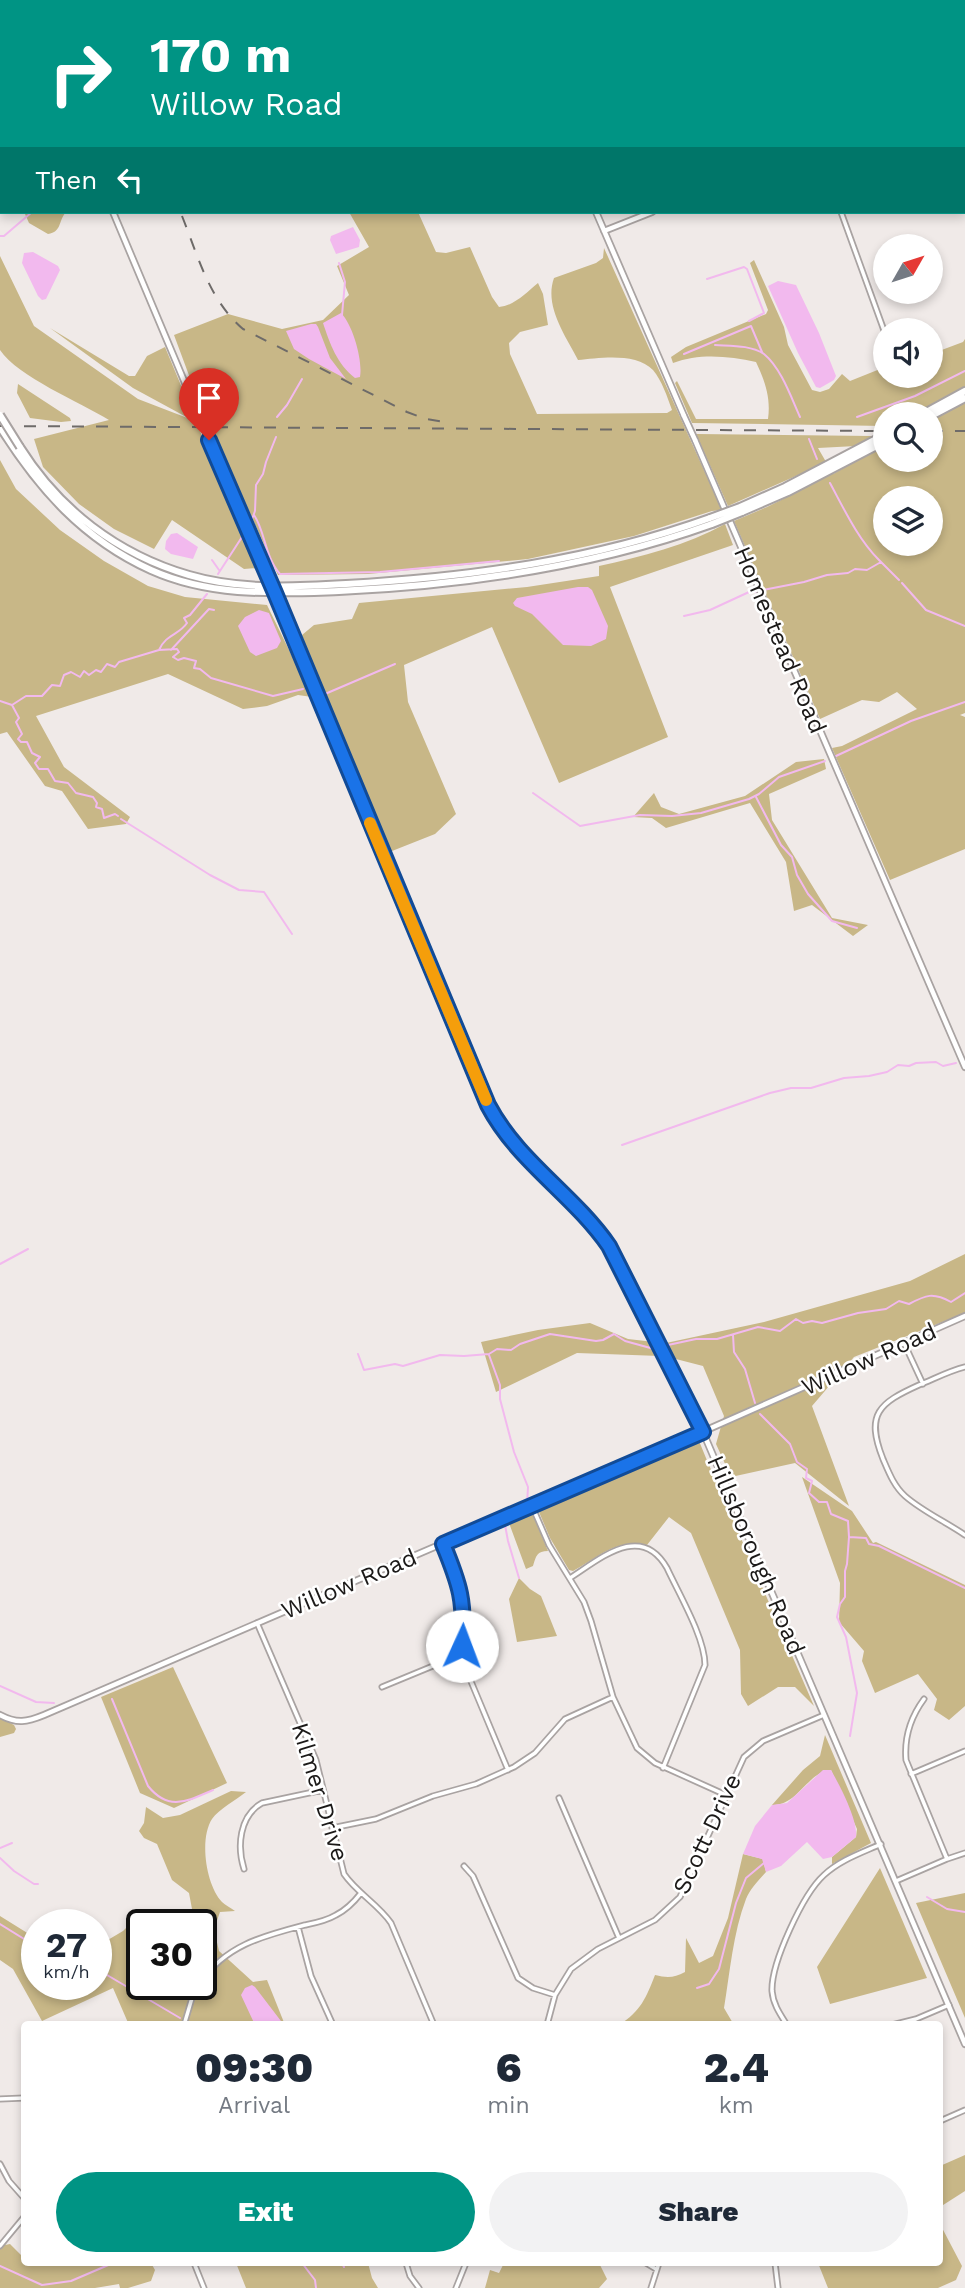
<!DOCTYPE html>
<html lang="en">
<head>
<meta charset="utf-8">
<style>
  :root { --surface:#fff; --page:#f2f2f3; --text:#1f2937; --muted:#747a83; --accent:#009484 }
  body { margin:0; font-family:"Work Sans",sans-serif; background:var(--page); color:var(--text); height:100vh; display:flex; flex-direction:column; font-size:26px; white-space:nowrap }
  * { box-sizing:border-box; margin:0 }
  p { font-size:23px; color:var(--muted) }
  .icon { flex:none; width:38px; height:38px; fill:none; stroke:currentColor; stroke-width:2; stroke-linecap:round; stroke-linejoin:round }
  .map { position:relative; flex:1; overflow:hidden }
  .drawer { position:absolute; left:21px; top:2021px; width:922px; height:245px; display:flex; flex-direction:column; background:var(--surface); border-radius:7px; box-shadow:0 4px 10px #0003 }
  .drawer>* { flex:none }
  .banner { position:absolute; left:0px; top:0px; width:966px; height:214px; box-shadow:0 4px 10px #0003; background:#009484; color:#fff; overflow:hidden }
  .needle { width:46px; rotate:51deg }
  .tools { position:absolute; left:873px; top:234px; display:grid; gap:14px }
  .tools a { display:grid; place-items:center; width:70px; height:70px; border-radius:50%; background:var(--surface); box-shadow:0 4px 10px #0003; font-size:35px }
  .speed { position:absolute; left:21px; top:1909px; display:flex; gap:14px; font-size:35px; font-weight:700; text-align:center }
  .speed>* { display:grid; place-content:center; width:91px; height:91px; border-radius:50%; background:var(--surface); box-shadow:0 4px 10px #0003; line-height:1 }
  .speed small { font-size:18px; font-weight:400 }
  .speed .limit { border:4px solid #111; border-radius:10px; background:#fff; color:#111 }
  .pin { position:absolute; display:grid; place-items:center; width:60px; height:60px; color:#fff; margin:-72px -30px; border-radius:50% 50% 50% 0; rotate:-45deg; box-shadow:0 0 7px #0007 }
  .pin .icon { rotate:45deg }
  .me { position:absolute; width:77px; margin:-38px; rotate:2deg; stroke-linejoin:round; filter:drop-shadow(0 0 5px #0008) }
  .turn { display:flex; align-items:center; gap:24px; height:147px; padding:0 35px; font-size:32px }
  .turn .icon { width:91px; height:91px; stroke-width:2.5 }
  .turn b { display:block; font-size:49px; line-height:60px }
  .then { display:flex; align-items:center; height:66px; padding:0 35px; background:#0003; gap:14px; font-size:26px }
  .eta { display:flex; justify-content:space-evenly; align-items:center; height:119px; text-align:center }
  .eta b { font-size:42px; font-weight:800; line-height:49px }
  .cta { display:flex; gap:14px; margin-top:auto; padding:14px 35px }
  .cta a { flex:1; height:80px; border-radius:42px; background:var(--accent); color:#fff; font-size:28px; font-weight:800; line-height:80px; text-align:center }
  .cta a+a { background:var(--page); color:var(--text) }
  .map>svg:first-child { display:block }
</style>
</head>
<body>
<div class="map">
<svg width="965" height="2288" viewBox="0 0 965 2288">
  <rect width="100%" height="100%" fill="#f0eae8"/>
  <path fill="#c8b787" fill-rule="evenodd" d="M27,212H66C58,221 62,232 48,234L29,223L25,214Z
    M349,212H418L436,252L446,253L470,247L492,297L499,307C514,306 527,292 538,283L543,294L548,325L520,332L509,343L510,354L537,414L667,413L672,410C667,396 662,381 653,370C636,352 599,358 578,360C565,335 544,306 554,278L596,263L603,258L604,248L722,510L712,511L634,536L528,559L368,574L278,575L229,467L213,440L174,335L228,314L282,329L323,320L349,295L337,266L369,247Z
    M0,256L34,326L138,399L190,419L133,388L50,328L129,376H135L147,356L165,347L257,568L244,569L172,520L154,549L114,529L79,504L43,467L34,439L109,420C80,402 18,377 0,350Z
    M754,260L784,327L788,345L812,390L820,392L829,389L842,374L850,381L885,367L886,376H931V354L963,342L965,339V713L960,715L965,717V849L890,880L832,748L842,746L917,709L897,692L879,702L862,700L820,719L734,521L767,507L813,484L805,472L728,506L696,434L872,436L856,446L818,448L833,474L885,445L886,460H931V415H886L885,426L692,423L675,383L677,381L696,419H768C771,398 765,381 756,362C729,356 699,353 673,363L671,357L686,347L766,314L768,310L750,263ZM886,499H931V544H886Z
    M18,384L70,418L71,421L61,422L30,418L17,393Z
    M0,460L16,489L60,530L104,561L148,586L185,597L267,605L312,697L298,695L267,706L243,709L168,674L36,716L64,767L130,817L126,824L88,829L62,791L45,786L7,732L0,734Z
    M725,524L733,545L610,587L668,737L559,783L492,627L404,665L408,702L456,814L435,834L387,853L325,702L302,635L314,625L352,619L359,603L527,587L599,576V566C641,557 687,545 725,524Z
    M824,759L826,769L769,794L772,820L832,918L868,925L853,936L812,905L794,911L786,862L750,803L666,828L652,818L633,817L654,793L661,807L679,814L745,796L796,762Z
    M965,1254V1313L854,1357L812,1406L849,1506L795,1463L731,1477L716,1444L724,1416L703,1366L672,1358L666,1343L764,1322L910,1281Z
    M590,1323L628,1339L654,1342L660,1356L577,1353L496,1392L481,1342L538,1330Z
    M699,1441L706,1458L814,1706L795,1687H778L748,1706L741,1694L740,1650L691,1533L669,1517L647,1545C613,1540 601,1556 573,1571L569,1570L550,1538L539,1512L542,1507L678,1447Z
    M802,1477L852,1511L873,1543L876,1542L965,1585V1706L949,1720L934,1710L937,1699L918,1674L875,1693L862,1661L864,1651L839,1622L840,1583Z
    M530,1514L533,1515L548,1551C537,1551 536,1556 533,1566L526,1569L509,1523Z
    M519,1578L530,1589L541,1596L557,1636L517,1642L509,1599Z
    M173,1667L227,1783L174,1808L140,1793L101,1697Z
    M0,1718L14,1725L16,1729L14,1733L0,1737Z
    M825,1735L871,1843L832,1864V1857L856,1837L857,1829L831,1770C807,1772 798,1806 772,1805L803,1770L820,1756Z
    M231,1791L246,1792C236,1800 219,1809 212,1819C199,1839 206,1885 222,1902C225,1905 231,1908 235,1911L220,1912L214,1929L219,1951L253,1982L267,1980L285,2025H129L113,1988L42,2021L13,1969L0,1960V1916L37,1939V1984H96V1963L99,1960L96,1947L123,1931L136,1918L144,1914L166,1925H142V1984H201V1925H195L189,1893L172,1880L157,1844L144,1838L139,1831L144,1823L146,1807L163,1818L180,1815Z
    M743,1854L763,1859L766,1872C758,1881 750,1889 746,1899C733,1933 730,1972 724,2008L734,2025H619C641,2011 646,1998 655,1975C667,1978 674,1978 685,1972L686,1938L699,1963L713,1956L728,1918Z
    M880,1868L927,1978L830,2004L817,1967Z
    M965,1893V2018L916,1903Z
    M965,2155V2191L940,2207V2166Z
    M940,2224L962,2266L956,2280L938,2288H828L818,2263H940Z
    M10,2244L24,2258V2263H151L155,2270L151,2281L128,2288H120L119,2284L95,2288H0V2246Z
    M236,2263H368L372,2278L378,2288H246Z
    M504,2263H599L607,2279L599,2288H485L490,2270L499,2273Z"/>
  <path fill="#f2b9ee" d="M353,227L360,240L359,247L336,254L330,240L331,236Z
    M33,252L58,266L60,270L46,299L42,300L38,296L22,263L24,253Z
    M778,281L796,285L819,333L836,376L834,380L820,388L816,387L798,353L768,286Z
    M341,313C353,325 363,361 360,377L355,378C337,364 330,344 323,323Z
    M311,324H316L318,327L330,358L346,379L309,359L294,349L286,331Z
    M177,533L198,547L193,559L171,554L165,549L166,541L171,534Z
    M578,587H588L592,590L608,626L606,639L591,646L563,645L532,614L515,606L513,603L517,598Z
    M259,610L269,613L281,641L277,648L256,656L250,652L238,626L245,617Z
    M823,1770H831C840,1786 858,1820 856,1837L832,1857L823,1859L807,1842L781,1866L766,1872L762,1859L743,1854L755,1826L772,1805L787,1803Z
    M252,1985L255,1987L284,2025H255L241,1995L245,1988Z"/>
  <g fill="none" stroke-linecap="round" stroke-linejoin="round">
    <path stroke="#f2b9ee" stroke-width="2" d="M547,2L548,0
      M0,236H4L32,212
      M339,263L345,282L342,315
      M707,279L744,267L747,269L764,313L749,321
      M715,345C731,346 751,345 764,354C781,368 791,397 800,417
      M684,354L751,326L762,352
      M277,417L287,405L302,379
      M857,417L915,396L965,371
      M809,439L817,459
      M830,483C844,509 858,539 879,560C886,567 892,573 899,580
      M254,515C265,531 265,557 280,574L380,572L499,561
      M252,519L255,511L256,485L263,474L266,462L276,437
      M212,560L219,570
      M218,574L242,537
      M902,583L926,610L965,626
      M763,590L804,582L827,575L848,573L855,569L867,570L881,562
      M684,616L710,610L749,592H756
      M159,650C166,634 179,635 187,623L184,618L190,615L207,594
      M171,650L209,609L214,610
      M325,694L395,664
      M0,701L12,705L26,696H42L52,685L60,686L64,675L71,672L80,677L84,671L89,675L96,670L101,672L107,664L115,667L119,662L159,650L177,649L179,652L173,657L178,660L184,658L196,661L194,668L200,669L211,678L273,696L303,689
      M12,705L19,718L16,722L22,734L18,739L21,742H27L32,753L40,757L35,763L39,769H48L55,781L68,783L76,793L93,797L97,803L96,807L102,809L104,818L115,814L118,816
      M836,756L911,721L965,702
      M533,793L580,826L640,815L672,816L701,813L749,799L759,794L779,777L825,761
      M756,797L781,845L792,857L797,875L808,894L832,921L857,928
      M121,819L210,875L239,890L264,892L292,934
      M622,1145L770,1093L791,1088H811L844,1078L869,1076L887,1072L898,1065L909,1066L916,1063L936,1062L943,1066L956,1063
      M0,1264L28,1249
      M733,1335L734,1352L745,1369L755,1403
      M668,1345L696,1339H717L758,1327L780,1331L796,1319L803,1323L812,1321L822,1323L858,1313L886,1309L899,1301L909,1304C926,1295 933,1292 951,1302L965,1293
      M358,1354L364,1370L395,1364L403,1366L440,1355L464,1356L489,1354L497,1349L511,1350L520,1344L550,1334L596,1341L603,1340L614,1334L625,1341L654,1349
      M489,1355L500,1385V1399L514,1452L528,1487L527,1504
      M760,1414L790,1444L797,1462L807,1469L806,1478L812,1481L809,1493L819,1502H827L831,1514L848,1521L849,1537L866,1538L869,1544L879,1546L965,1588
      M505,1525L508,1541L519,1578
      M849,1537L847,1564L845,1571V1597L840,1604L837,1617L846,1637L857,1693L850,1736
      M0,1686L36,1702L54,1703
      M112,1699L148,1786C169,1812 187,1801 213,1790
      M0,1848L12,1843
      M0,1858L14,1871L34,1884H38
      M927,1897L947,1909L965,1912
      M0,1924L37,1947
      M96,1973L100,1974
      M107,1975L180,2018
      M697,1988L709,1984L719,1969L736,1903L746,1878L764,1863
      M191,2023L193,2025
      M302,2263L315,2280L316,2288
      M342,2263L344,2267
      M0,2266L42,2285L71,2281L113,2263"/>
    <g stroke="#a9a3a2" stroke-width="7">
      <path id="street" d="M85,0L86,2
        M841,212L886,336
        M904,1343L923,1384
        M965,1367C949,1371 934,1379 919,1385C879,1403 865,1414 883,1459C889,1473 894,1486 905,1496C922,1511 946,1522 965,1535
        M532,1506L549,1545L584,1602L591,1621L613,1697L637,1748L655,1763L726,1795
        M443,1544C452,1564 462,1585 463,1607C464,1627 459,1647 465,1667L508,1770
        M570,1578C600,1559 641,1522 667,1568C679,1594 705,1638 705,1665L663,1768
        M257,1623L316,1760L344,1874C357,1893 378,1904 391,1923L434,2025
        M382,1687L462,1654
        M924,1699C910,1718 904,1737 906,1760L947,1859
        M911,1774L965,1751
        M559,1798L619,1938
        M332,1828L376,1819L433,1796L476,1784L514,1767L535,1753L565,1719L613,1697
        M464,1866L473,1876L518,1978L533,1988L555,1995
        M244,1869C237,1847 239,1816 262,1803L323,1790
        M896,1881L947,1859L965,1853
        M298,1927L311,1976L333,2025
        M201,1982C226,1945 263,1936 305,1925C315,1923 326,1921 336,1915C346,1910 354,1902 361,1893
        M184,2025L192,1998L200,1984
        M547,2025L555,1995L571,1969L598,1949L655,1920L680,1897L744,1757L763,1741L824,1715
        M787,2025C780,2014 773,2004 772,1991C771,1963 803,1894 824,1875C840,1860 861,1853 881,1844
        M892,2025L916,2019L949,2005
        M0,2099L24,2098
        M940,2121L965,2110
        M0,2164L9,2181L24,2198
        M0,2246L24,2217
        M194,2263L204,2288
        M406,2263L410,2276L419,2288
        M646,2263L656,2269
        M775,2263L778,2288
        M456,2288L466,2263
        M651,2288L659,2263"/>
    </g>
    <g stroke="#a9a3a2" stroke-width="8">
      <path id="secondary" d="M528,0V2
        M964,148H965
        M113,212L198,414
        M596,212L684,416
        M604,231L652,212
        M209,440L278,598L488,1105L500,1127L515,1148L601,1234L625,1275L706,1439L965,2044
        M695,440L965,1067
        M0,1715C17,1724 27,1722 44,1715L711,1428L965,1316"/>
    </g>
    <g stroke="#a9a3a2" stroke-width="9">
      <path id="primary" d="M350,2L355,0
        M0,135L2,134"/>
    </g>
    <g stroke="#a9a3a2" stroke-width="10">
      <path id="highway" d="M921,415L965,391
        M931,416L965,398
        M0,427C39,489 83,539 151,570C211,597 275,593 339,591C466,585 592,567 712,524
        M20,447C59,509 117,554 189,575C240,590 294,587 346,584C471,577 593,560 710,518
        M740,507L785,487L886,434
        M742,512L788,492L886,441"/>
    </g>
    <use href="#street" stroke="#fff" stroke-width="3.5"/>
    <use href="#secondary" stroke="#fff" stroke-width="4.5"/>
    <use href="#primary" stroke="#fff" stroke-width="5"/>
    <use href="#highway" stroke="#fff" stroke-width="6"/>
    <path stroke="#6e6b69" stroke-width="2" stroke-dasharray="12 12" stroke-linecap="butt" d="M182,216C198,256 209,300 243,329L407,412L426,419L445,422
      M0,426L886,431
      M931,431H965"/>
    <g stroke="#a9a3a2" stroke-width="8" stroke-linecap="butt">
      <path id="secondary-bridge" d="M198,414L209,440
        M684,416L695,440"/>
    </g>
    <g stroke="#a9a3a2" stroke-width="10" stroke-linecap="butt">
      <path id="highway-bridge" d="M0,415L20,447
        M710,518L740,507
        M712,524L742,512"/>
    </g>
    <use href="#secondary-bridge" stroke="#fff" stroke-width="4.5"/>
    <use href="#highway-bridge" stroke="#fff" stroke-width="6"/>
  </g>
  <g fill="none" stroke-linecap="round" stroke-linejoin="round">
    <g stroke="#114b97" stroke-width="18">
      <path id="route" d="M209,440L275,593L488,1105C518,1162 573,1194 609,1246L703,1432L443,1544C460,1585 465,1601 462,1646"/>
    </g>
    <use href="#route" stroke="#1a73e8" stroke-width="12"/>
    <path stroke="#f59e0b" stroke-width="12" d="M370,823L486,1100"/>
  </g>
  <g text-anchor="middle" stroke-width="5" stroke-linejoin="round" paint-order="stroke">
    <g font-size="24" fill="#1b1918" stroke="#fff">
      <text transform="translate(780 640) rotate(67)" y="8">Homestead Road</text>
      <text transform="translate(869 1359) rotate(-24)" y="8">Willow Road</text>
      <text transform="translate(756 1555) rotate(67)" y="8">Hillsborough Road</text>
      <text transform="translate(349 1584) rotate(-23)" y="8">Willow Road</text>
      <text transform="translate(320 1792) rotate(73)" y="8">Kilmer Drive</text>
      <text transform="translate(707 1834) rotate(-65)" y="8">Scott Drive</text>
    </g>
  </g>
</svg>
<div class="tools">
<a><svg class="needle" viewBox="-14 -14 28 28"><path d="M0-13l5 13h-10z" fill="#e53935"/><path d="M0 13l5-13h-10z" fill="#747a83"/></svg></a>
<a><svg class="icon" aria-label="sound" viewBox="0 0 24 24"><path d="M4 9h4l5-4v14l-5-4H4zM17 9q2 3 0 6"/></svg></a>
<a><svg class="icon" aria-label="search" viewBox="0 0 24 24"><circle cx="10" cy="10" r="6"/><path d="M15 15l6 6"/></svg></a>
<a><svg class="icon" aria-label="layers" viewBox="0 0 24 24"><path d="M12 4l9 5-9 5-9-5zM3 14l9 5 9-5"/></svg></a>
</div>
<div class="speed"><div>27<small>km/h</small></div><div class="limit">30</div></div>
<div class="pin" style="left:209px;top:440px;background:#d93025"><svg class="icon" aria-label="arrive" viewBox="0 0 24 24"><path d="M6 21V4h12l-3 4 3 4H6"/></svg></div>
<svg class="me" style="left:462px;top:1646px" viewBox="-20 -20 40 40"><circle r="19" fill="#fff"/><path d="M0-13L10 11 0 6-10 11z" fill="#1a73e8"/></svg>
<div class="banner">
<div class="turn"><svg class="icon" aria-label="right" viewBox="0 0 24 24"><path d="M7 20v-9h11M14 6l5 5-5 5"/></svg><div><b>170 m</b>Willow Road</div></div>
<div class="then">Then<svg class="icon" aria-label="left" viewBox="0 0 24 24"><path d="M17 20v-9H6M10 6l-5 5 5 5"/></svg></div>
</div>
<section class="drawer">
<div class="eta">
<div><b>09:30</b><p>Arrival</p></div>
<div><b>6</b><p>min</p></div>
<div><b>2.4</b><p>km</p></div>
</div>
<div class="cta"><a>Exit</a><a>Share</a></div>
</section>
</div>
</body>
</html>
